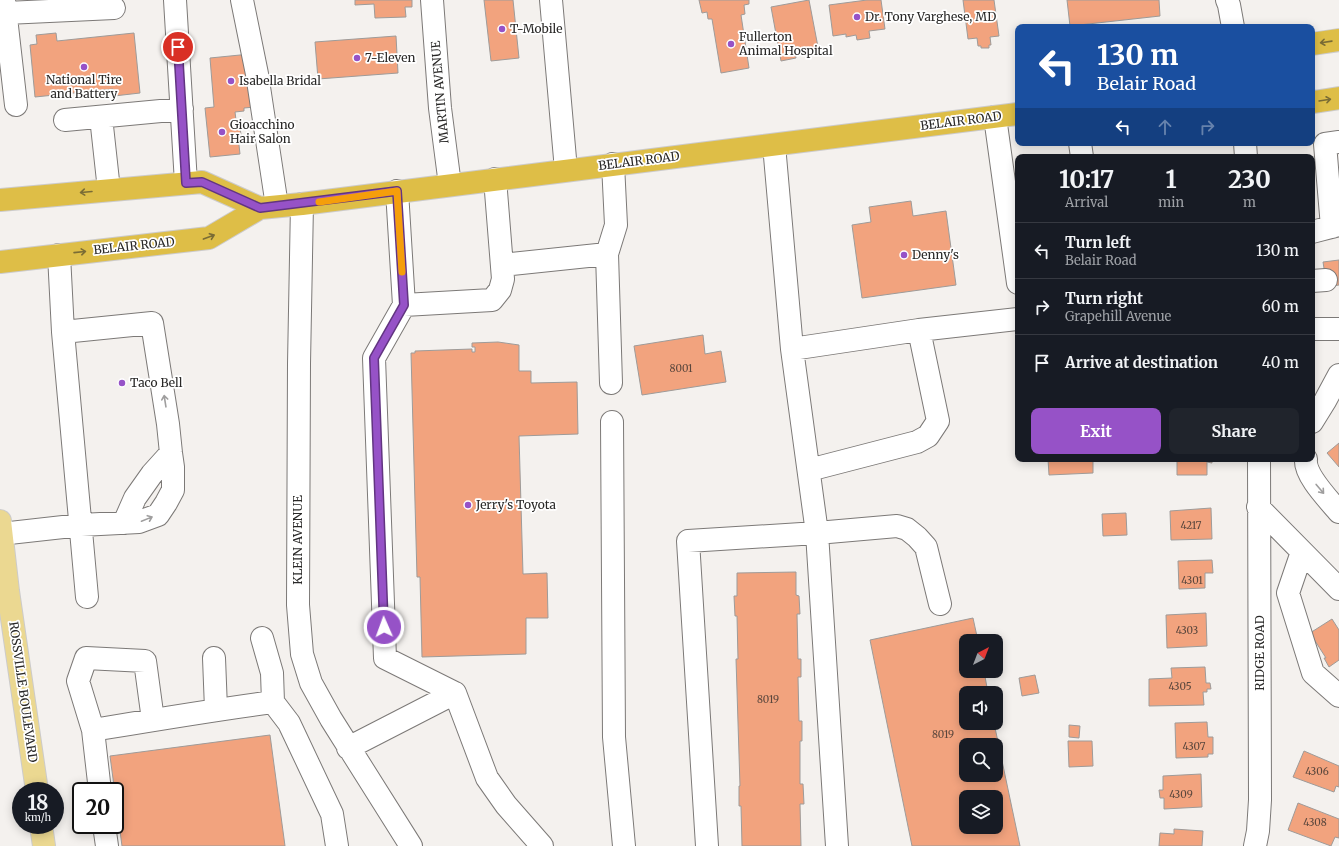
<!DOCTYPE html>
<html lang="en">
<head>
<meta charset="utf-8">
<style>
  :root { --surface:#171b24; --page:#20242c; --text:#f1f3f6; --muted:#9ea1a6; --line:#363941; --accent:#9652c7 }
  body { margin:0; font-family:Merriweather,serif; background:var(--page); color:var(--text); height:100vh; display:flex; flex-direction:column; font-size:15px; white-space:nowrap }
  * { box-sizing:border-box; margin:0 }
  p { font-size:13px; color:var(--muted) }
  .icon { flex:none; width:22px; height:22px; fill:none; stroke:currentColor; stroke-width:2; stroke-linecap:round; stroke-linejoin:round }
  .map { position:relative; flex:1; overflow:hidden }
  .sheet { position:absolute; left:1015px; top:154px; width:300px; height:308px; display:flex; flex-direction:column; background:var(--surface); border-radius:8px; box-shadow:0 2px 10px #0003 }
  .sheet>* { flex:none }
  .guide { position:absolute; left:1015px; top:24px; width:300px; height:122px; border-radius:8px; box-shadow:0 2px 10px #0003; background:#1a4fa0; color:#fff; overflow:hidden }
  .needle { width:26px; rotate:42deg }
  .buttons { position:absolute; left:959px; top:634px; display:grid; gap:8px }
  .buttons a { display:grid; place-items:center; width:44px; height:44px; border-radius:8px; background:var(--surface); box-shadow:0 2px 10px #0003; font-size:20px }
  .speed { position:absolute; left:12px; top:782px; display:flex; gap:8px; font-size:20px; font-weight:700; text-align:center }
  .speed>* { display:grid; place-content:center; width:52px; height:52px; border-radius:50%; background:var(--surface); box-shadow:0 2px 10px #0003; line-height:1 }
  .speed small { font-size:10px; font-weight:400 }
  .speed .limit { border:2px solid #111; border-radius:6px; background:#fff; color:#111 }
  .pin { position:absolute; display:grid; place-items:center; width:34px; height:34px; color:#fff; margin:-17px; border:2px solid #fff; border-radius:50%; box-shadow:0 1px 4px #0007 }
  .me { position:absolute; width:44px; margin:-22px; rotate:358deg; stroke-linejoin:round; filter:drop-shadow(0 0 3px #0008) }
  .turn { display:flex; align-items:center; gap:14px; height:84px; padding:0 16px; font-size:18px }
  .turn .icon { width:52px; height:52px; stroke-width:2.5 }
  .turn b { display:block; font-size:28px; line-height:34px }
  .lanes { display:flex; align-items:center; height:38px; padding:0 16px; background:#0003; justify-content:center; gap:20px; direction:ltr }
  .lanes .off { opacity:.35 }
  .eta { display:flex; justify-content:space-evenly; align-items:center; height:68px; text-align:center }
  .eta b { font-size:24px; font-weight:700; line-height:28px }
  .button { display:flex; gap:8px; margin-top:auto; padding:8px 16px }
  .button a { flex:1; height:46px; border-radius:8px; background:var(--accent); color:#fff; font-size:16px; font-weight:700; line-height:46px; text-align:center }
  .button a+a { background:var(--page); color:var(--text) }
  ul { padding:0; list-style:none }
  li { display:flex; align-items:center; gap:12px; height:56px; padding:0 16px; border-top:1px solid var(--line) }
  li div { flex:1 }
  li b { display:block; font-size:15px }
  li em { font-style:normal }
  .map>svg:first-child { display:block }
</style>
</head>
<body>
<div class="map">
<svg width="1339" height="846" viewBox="0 0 1339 846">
  <rect width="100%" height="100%" fill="#f4f1ee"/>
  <path fill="#f2a37e" stroke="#9e9b99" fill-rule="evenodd" d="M355,0H412V7H405L406,17L375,18L374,4L355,5Z
    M484,0H513L519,58L491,61Z
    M699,0H749V4L744,5L745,14L741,15L749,68L721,73L712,19H708L707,12L702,13Z
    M809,0L818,47L795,51L796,58L781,61L771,7Z
    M867,0H881L885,29L869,31L870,38L857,40L856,35L846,37V34L833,36L829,5Z
    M963,0H994L999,36L990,37L991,45H989V48H981V46H978L977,38L968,39Z
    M1067,0H1159L1160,16L1070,26Z
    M56,33L57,41L134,33L140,93L114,96L113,89L35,97L30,45L37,44L36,35Z
    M396,36L398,73L318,79L315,42Z
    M250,54L255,107L244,108V111L235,112L237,128L240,127L241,135L238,136L240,154L210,157L205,108L214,107L210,58Z
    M911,201L913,216L946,211L956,285L862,298L852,225L871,222L869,207Z
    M1339,260V285L1327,287L1323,262Z
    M703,335L705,354L721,351L726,382L642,395L634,346Z
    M498,342L519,345V371H531V383L577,382L578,434L519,436L523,574L547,573L548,618H526V654L422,657L420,577H417L411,353H415V351L472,349V352H475V347H472V343Z
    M1339,443V467L1327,453Z
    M1048,459H1096H1093V473L1049,475Z
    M1172,459H1216V460H1212V463L1207,462V475H1177V461H1172Z
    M1211,508L1212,539L1171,540L1170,511Z
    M1126,513L1127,535L1103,536L1102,514Z
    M1212,560L1213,573H1205V588L1179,589L1178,561Z
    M796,572V595L799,596L800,614H797L798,659H801V677H798L799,721H802V741H800V784H803L804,804H800L801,846H742L741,806H739V786H740L736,659H738L737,616H735L734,596H737V573Z
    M1206,613L1207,646L1167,648L1166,615Z
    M973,618L978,641H966V671H984L988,693H966V723H994L1020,846H912L870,640ZM966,745H996V775H966ZM966,797H996V827H966Z
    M1332,619L1339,630V660L1329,667L1324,658H1326L1310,633Z
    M1205,667L1206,683H1210L1211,689H1207V692H1203L1204,705L1149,706V679L1172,678L1171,668Z
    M1035,675L1039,693L1022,696L1019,678Z
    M1207,722L1208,737H1213V754H1208V757L1176,758L1175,723Z
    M1069,725L1080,726L1079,738L1069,737Z
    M270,735L285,846H122L110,756Z
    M1068,741H1092L1093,766L1069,767Z
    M1304,751L1339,766V787L1336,786L1334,792L1293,777Z
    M1201,774L1202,807L1164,809V798H1160L1159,790H1163V776Z
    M1298,803L1339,819V838L1335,837L1331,846L1288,830Z
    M1174,829L1203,831L1202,846H1159L1160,833L1174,834Z"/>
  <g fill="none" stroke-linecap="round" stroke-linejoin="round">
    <g stroke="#7c7977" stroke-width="24">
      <path id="minor" d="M4,0L16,105
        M175,0L186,183
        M242,0L257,74L277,206
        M432,0L440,108L450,185
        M551,0L566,170
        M1227,0L1229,5L1233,27
        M6,13L114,8
        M101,117L109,190
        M995,117L1018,283
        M65,120L182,109
        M1080,143L1082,157
        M1245,143L1246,157
        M774,145L792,349L817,533L897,526L907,529L917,537L926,547L940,604
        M397,191L404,305L374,358L385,658L455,693L487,778L506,805L542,846
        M302,204L299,364L298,605L302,654L311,683L331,719L411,846
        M1332,227L1325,144L1339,142
        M1312,232L1339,225
        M59,255L63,332L87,597
        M502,265L607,254
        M1312,281L1326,280
        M404,305L492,300L500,290L503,279L495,179
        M1312,329H1339
        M792,349L919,330L1018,319
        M611,383L607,254L616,225L613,164
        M612,422L614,737L624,846
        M1312,422L1325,401L1339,375
        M1306,459C1304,475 1329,500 1339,512
        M809,470L917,442L928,436L938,421L919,330
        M1258,507L1339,589
        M124,523L135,498L152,474L171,453
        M0,534L81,525L139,522L158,515L166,503L173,490V467L171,453L168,424L152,323L63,332
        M1302,552L1288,593L1313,673L1339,696
        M262,638L272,673L273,702L289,723L332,814L337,846
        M214,658L216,709
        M153,720L145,661L86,658L78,681L93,730C153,720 212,710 273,702
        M93,730L100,791
        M348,748L455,693
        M104,825L107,846
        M707,846L688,541L817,533L837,846
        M1255,846L1258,831L1260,800L1259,459"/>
    </g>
    <g stroke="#cccbcb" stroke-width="24">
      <path id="major" d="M0,521L8,591L37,791
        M41,825L44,846"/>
    </g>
    <g stroke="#cccbcb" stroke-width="24">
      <path id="highway" d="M1312,44L1339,40
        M1312,101L1314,102L1339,98
        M0,200L202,182L260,208
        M0,262L209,238L260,208L302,204L1018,114"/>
    </g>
    <use href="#minor" stroke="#fff" stroke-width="22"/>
    <use href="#major" stroke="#ebd891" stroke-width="22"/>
    <use href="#highway" stroke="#debe47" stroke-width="22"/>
  </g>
  <defs><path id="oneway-shaft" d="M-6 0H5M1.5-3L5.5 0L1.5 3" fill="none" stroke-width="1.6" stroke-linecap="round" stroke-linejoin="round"/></defs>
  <g stroke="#7a6c35">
    <use href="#oneway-shaft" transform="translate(1326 42) rotate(172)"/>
    <use href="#oneway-shaft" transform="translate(1325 100) rotate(-9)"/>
    <use href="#oneway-shaft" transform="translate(86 192) rotate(175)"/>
    <use href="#oneway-shaft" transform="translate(209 237) rotate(-20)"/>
    <use href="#oneway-shaft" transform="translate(80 252) rotate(-6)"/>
  </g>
  <g stroke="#9f9e9e">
    <use href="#oneway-shaft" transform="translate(165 401) rotate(-99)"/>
    <use href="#oneway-shaft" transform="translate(1320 489) rotate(50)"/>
    <use href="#oneway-shaft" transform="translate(147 519) rotate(-22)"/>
  </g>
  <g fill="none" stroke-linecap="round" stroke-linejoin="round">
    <g stroke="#623581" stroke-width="10">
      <path id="route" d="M178,47L186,183L202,182L260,208L397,191L404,305L374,358L384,627"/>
    </g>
    <use href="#route" stroke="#9652c7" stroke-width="7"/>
    <path stroke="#f59e0b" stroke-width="7" d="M319,202L397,191L402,272"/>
  </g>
  <g fill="#9652c7" stroke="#fff" stroke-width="1.5">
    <circle cx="857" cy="17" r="4"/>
    <circle cx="502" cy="29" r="4"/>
    <circle cx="731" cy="44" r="4"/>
    <circle cx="357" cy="58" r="4"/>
    <circle cx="84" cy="67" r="4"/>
    <circle cx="231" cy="81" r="4"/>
    <circle cx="222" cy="132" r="4"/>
    <circle cx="904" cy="255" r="4"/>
    <circle cx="122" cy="383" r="4"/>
    <circle cx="468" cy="505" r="4"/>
  </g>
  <g text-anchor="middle" stroke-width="3.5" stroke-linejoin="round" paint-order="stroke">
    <g font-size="10" fill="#5b473d">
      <text x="681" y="372">8001</text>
      <text x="1191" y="529">4217</text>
      <text x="1192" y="584">4301</text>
      <text x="1187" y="634">4303</text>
      <text x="1180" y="690">4305</text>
      <text x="768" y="703">8019</text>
      <text x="943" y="738">8019</text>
      <text x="1194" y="750">4307</text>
      <text x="1317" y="775">4306</text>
      <text x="1181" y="798">4309</text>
      <text x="1315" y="826">4308</text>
    </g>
    <g font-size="12" fill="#292827" stroke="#fff" text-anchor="start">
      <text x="865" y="21">Dr. Tony Varghese, MD</text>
      <text x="510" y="33">T-Mobile</text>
      <text x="739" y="41">Fullerton<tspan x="739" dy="14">Animal Hospital</tspan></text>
      <text x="365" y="62">7-Eleven</text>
      <text x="84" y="84" text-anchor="middle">National Tire<tspan x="84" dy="14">and Battery</tspan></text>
      <text x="239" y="85">Isabella Bridal</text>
      <text x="230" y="129">Gioacchino<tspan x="230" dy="14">Hair Salon</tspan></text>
      <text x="912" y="259">Denny's</text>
      <text x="130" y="387">Taco Bell</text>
      <text x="476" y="509">Jerry's Toyota</text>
    </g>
    <g font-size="12" fill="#292827" stroke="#fff">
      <text transform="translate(440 92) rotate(-95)" y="4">MARTIN AVENUE</text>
      <text transform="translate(961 121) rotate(-7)" y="4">BELAIR ROAD</text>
      <text transform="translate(639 161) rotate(-7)" y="4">BELAIR ROAD</text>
      <text transform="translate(134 246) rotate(-6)" y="4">BELAIR ROAD</text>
      <text transform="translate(298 540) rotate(-90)" y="4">KLEIN AVENUE</text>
      <text transform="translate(1260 653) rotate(-90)" y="4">RIDGE ROAD</text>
      <text transform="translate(23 692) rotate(82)" y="4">ROSSVILLE BOULEVARD</text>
    </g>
  </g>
</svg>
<div class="buttons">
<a><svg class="needle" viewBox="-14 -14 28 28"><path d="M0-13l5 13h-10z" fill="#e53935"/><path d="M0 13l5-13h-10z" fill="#9ea1a6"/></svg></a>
<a><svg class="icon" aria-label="sound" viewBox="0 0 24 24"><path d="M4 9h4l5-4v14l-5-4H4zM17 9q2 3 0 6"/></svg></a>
<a><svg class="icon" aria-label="search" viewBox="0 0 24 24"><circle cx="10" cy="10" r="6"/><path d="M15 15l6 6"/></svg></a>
<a><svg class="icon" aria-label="layers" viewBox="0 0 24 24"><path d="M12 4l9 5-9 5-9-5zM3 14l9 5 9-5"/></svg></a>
</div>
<div class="speed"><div>18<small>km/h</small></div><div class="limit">20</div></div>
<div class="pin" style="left:178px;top:47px;background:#d93025"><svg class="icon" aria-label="arrive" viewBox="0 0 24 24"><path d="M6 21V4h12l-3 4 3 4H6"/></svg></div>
<svg class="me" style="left:384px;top:627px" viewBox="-20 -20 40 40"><circle r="17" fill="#9652c7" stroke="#fff" stroke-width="3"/><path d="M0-11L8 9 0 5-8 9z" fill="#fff"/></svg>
<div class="guide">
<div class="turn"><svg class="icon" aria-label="left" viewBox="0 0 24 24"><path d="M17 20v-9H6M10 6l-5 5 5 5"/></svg><div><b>130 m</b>Belair Road</div></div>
<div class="lanes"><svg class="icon" aria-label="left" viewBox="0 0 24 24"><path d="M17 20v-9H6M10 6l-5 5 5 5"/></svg><svg class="icon off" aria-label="ahead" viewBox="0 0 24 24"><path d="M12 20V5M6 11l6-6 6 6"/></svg><svg class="icon off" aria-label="right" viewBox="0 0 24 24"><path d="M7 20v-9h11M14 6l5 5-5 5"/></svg></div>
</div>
<section class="sheet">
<div class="eta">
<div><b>10:17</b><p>Arrival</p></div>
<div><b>1</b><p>min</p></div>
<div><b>230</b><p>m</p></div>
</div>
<ul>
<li><svg class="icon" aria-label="left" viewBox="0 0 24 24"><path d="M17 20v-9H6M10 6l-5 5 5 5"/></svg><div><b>Turn left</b><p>Belair Road</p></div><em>130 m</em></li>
<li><svg class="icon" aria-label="right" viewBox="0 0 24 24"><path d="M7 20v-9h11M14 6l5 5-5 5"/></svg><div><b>Turn right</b><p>Grapehill Avenue</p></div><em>60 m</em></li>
<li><svg class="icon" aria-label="arrive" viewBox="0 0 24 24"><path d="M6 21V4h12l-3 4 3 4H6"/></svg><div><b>Arrive at destination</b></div><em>40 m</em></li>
</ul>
<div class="button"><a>Exit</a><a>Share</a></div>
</section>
</div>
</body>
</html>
